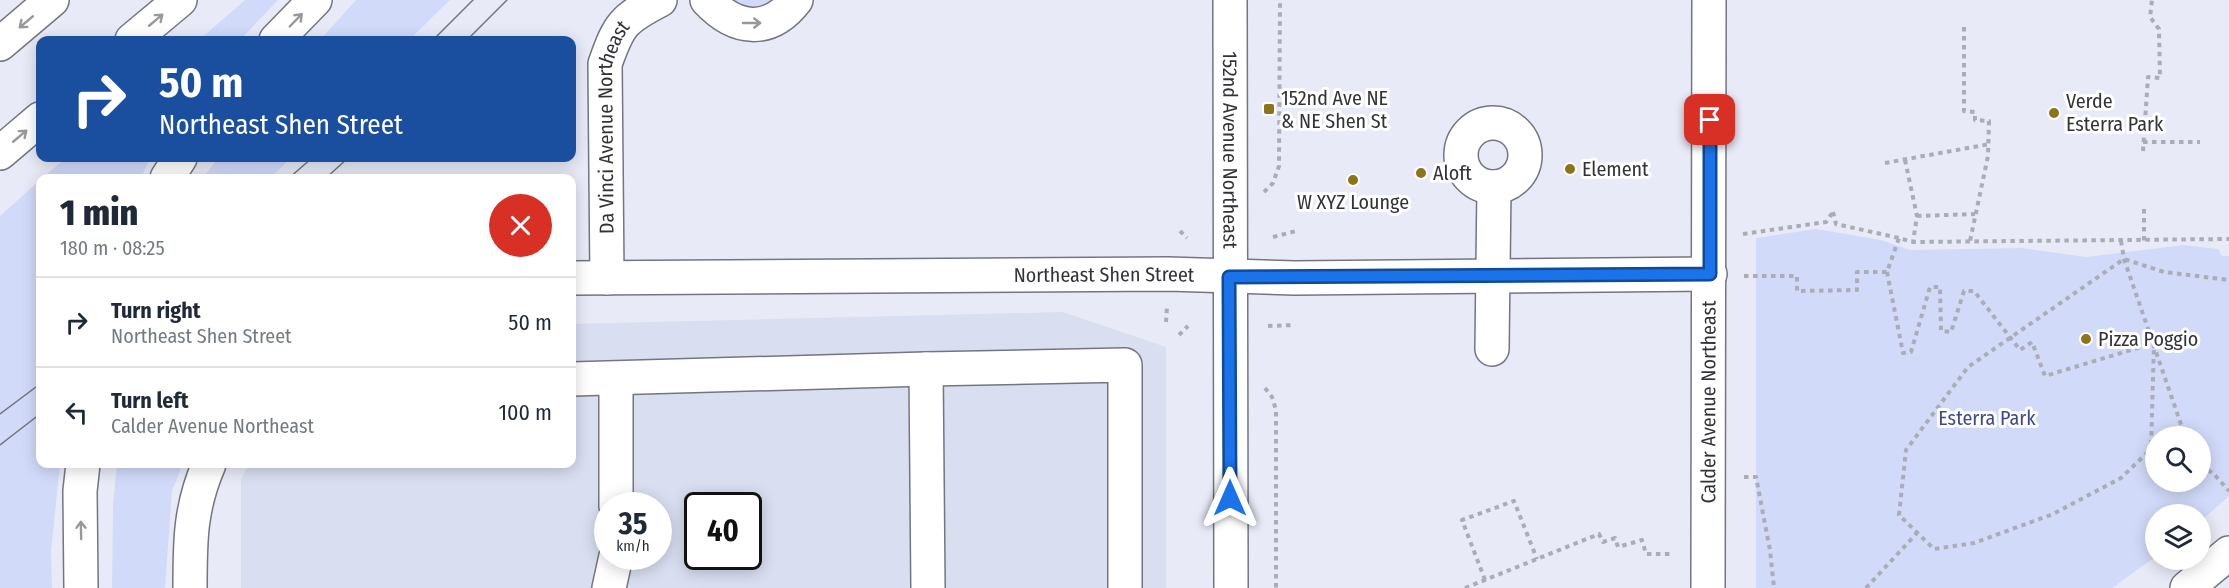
<!DOCTYPE html>
<html lang="en">
<head>
<meta charset="utf-8">
<style>
  :root { --surface:#fff; --page:#f6f6f7; --text:#1f2937; --muted:#747a83; --line:#e0e1e3 }
  body { margin:0; font-family:"Fira Sans Condensed",sans-serif; background:var(--page); color:var(--text); height:100vh; display:flex; flex-direction:column; font-size:22px; white-space:nowrap }
  * { box-sizing:border-box; margin:0 }
  p { font-size:20px; color:var(--muted) }
  .icon { flex:none; width:33px; height:33px; fill:none; stroke:currentColor; stroke-width:2; stroke-linecap:round; stroke-linejoin:round }
  .map { position:relative; flex:1; overflow:hidden }
  .sheet { position:absolute; left:36px; top:174px; width:540px; height:294px; display:flex; flex-direction:column; background:var(--surface); border-radius:12px; box-shadow:0 3px 15px #0003 }
  .sheet>* { flex:none }
  .banner { position:absolute; left:36px; top:36px; width:540px; height:126px; border-radius:12px; box-shadow:0 3px 15px #0003; background:#1a4fa0; color:#fff; overflow:hidden }
  .fabs { position:absolute; left:2145px; top:426px; display:grid; gap:12px }
  .fabs a { display:grid; place-items:center; width:66px; height:66px; border-radius:50%; background:var(--surface); box-shadow:0 3px 15px #0003; font-size:30px }
  .speed { position:absolute; left:594px; top:492px; display:flex; gap:12px; font-size:30px; font-weight:700; text-align:center }
  .speed>* { display:grid; place-content:center; width:78px; height:78px; border-radius:50%; background:var(--surface); box-shadow:0 3px 15px #0003; line-height:1 }
  .speed small { font-size:15px; font-weight:400 }
  .speed .limit { border:3px solid #111; border-radius:9px; background:#fff; color:#111 }
  .pin { position:absolute; display:grid; place-items:center; width:51px; height:51px; color:#fff; margin:-26px; border-radius:12px; box-shadow:0 3px 9px #0006 }
  .me { position:absolute; width:66px; margin:-33px; rotate:0deg; stroke-linejoin:round; filter:drop-shadow(0 0 4px #0008) }
  .turn { display:flex; align-items:center; gap:21px; height:126px; padding:0 24px; font-size:27px }
  .turn .icon { width:78px; height:78px; stroke-width:2.5 }
  .turn b { display:block; font-size:42px; line-height:51px }
  .round { display:grid; place-items:center; flex:none; width:63px; height:63px; border-radius:32px; background:var(--page) }
  .headline { display:flex; align-items:center; justify-content:space-between; height:102px; padding:0 24px }
  h1 { font-size:36px; font-weight:800; line-height:45px }
  ul { padding:0; list-style:none }
  li { display:flex; align-items:center; gap:18px; height:90px; padding:0 24px; border-top:2px solid var(--line) }
  li div { flex:1 }
  li b { display:block; font-size:22px }
  li em { font-style:normal }
  .map>svg:first-child { display:block }
</style>
</head>
<body>
<div class="map">
<svg width="2229" height="588" viewBox="0 0 2229 588">
  <rect width="100%" height="100%" fill="#e8ebf7"/>
  <path fill="#d9def1" fill-rule="evenodd" d="M1063,312L1166,347V588H241V479L249,464H572V324ZM608,506H658V556H608ZM698,506H748V556H698Z"/>
  <path fill="#d1daf9" fill-rule="evenodd" d="M245,0H278L240,40H199Z
    M356,0H450L409,40H320Z
    M728,0H777C758,15 747,8 728,0Z
    M66,158H150L141,178H42Z
    M218,158H291L270,178H203Z
    M40,180V464H60L51,552L52,588H0V216Z
    M1816,229L1881,240L1910,250L2022,248L2086,257L2184,245L2218,249L2222,256H2229V496L2201,521L2200,514H2156L2155,557L2112,588H1756V238ZM2156,436H2200V482H2156Z
    M117,464H183L172,491L165,588H112L113,505Z"/>
  <g fill="none" stroke-linecap="round" stroke-linejoin="round">
    <g stroke="#737681" stroke-width="36">
      <g id="minor">
        <path d="M707,0C735,30 769,35 796,0"/>
        <path id="s1" d="M1230,0L1231,588"/>
        <circle cx="1493" cy="155" r="32"/>
        <path id="s2" d="M572,278L1168,274L1295,278L1710,274"/>
        <path id="s3" d="M607,278L605,64C619,24 623,19 660,0"/>
        <path d="M1492,349L1494,187"/>
        <path d="M926,369L928,588"/>
        <path d="M572,379L926,369L1125,365V588"/>
        <path d="M616,379V506"/>
        <path d="M190,588C190,541 190,508 209,464"/>
        <path d="M609,588L616,556"/>
        <path id="s4" d="M1708,588L1709,0"/>
        <path d="M2187,588L2229,553"/>
      </g>
    </g>
    <g stroke="#737681" stroke-width="36">
      <path id="highway" d="M132,40L180,0
        M276,40L315,0
        M0,44L52,0
        M0,153L40,119
        M167,178L180,158
        M81,588L80,491L83,464"/>
    </g>
    <path stroke="#aaacb6" stroke-width="4" stroke-dasharray="4.5 4.5" stroke-linecap="butt" d="M1964,27V111L1975,112V120L1989,121L1988,156L1970,241
      M2143,142H2200
      M2143,151L2148,77L2160,78L2159,29L2150,17L2152,0
      M1905,160L1917,216L1913,242
      M1264,192L1273,183L1279,166L1280,0
      M2144,209V241
      M1833,212L1836,224L1899,238
      M1917,216L1975,214
      M1180,231L1187,238
      M1743,234L1826,222L1833,212
      M1273,237L1296,231
      M2121,241L2124,259L2185,436
      M1887,272L1903,353L1911,352L1930,287H1940L1941,331L1951,332L1964,291H1974L2020,350L2032,342L2045,376L2154,343L2151,449
      M1744,276H1797V291L1857,290V272H1887L1899,238L1913,242L2229,239
      M1166,322L1167,307
      M1268,326L1294,325
      M1179,335L1188,326
      M1265,388L1272,397L1276,410V588
      M2156,450L2151,449L2121,478L2053,514L1974,543L1934,549L1899,515L1906,450L1968,367L2124,259L2164,272L2229,280
      M2200,466L2213,473L2229,491
      M1744,477H1756L1770,550L1774,588
      M1485,580L1462,520L1514,501L1537,559
      M1465,588L1599,534L1603,542L1615,538L1618,547L1642,540L1646,554H1671
      M1866,588L1917,533"/>
    <use href="#minor" stroke="#fff" stroke-width="33"/>
    <use href="#highway" stroke="#fff" stroke-width="33"/>
    <path stroke="#74757d" stroke-width="1.5" d="M433,40L473,0
      M467,40L507,0
      M289,178L312,158
      M326,178L348,158
      M0,414L40,384
      M0,445L40,414"/>
    <path stroke="#aaacb6" stroke-width="4" stroke-dasharray="4.5 4.5" stroke-linecap="butt" d="M1885,163L1990,144"/>
  </g>
  <defs><path id="oneway-shaft" d="M-6 0H5M1.5-3L5.5 0L1.5 3" fill="none" stroke-width="1.6" stroke-linecap="round" stroke-linejoin="round" transform="scale(1.5)"/></defs>
  <g stroke="#98999c">
    <use href="#oneway-shaft" transform="translate(156 20) rotate(-40)"/>
    <use href="#oneway-shaft" transform="translate(296 20) rotate(-46)"/>
    <use href="#oneway-shaft" transform="translate(26 22) rotate(140)"/>
    <use href="#oneway-shaft" transform="translate(752 23)"/>
    <use href="#oneway-shaft" transform="translate(20 136) rotate(-40)"/>
    <use href="#oneway-shaft" transform="translate(81 530) rotate(-91)"/>
  </g>
  <g fill="none" stroke-linecap="round" stroke-linejoin="round">
    <g stroke="#114b97" stroke-width="15">
      <path id="route" d="M1230,498L1229,277L1710,274V120"/>
    </g>
    <use href="#route" stroke="#1a73e8" stroke-width="10"/>
  </g>
  <g fill="#8e7418" stroke="#fff" stroke-width="2">
    <rect x="1263" y="103" width="12" height="12" rx="3"/>
    <circle cx="2054" cy="113" r="6"/>
    <circle cx="1570" cy="169" r="6"/>
    <circle cx="1421" cy="173" r="6"/>
    <circle cx="1353" cy="180" r="6"/>
    <circle cx="2086" cy="339" r="6"/>
  </g>
  <g text-anchor="middle" stroke-width="6" stroke-linejoin="round" paint-order="stroke">
    <g font-size="20" fill="#323338" stroke="#fff" text-anchor="start">
      <text x="1281" y="105">152nd Ave NE<tspan x="1281" dy="23">&amp; NE Shen St</tspan></text>
      <text x="2066" y="108">Verde<tspan x="2066" dy="23">Esterra Park</tspan></text>
      <text x="1582" y="176">Element</text>
      <text x="1433" y="180">Aloft</text>
      <text x="1353" y="209" text-anchor="middle">W XYZ Lounge</text>
      <text x="2098" y="346">Pizza Poggio</text>
    </g>
    <g font-size="20" fill="#323338" stroke="#fff">
      <text dy="7" stroke="none"><textPath href="#s3" startOffset="152">Da Vinci Avenue Northeast</textPath></text>
      <text dy="7" stroke="none"><textPath href="#s1" startOffset="150">152nd Avenue Northeast</textPath></text>
      <text dy="7" stroke="none"><textPath href="#s2" startOffset="532">Northeast Shen Street</textPath></text>
      <text dy="7" stroke="none"><textPath href="#s4" startOffset="186">Calder Avenue Northeast</textPath></text>
    </g>
    <g font-size="20" fill="#3c488f" stroke="#fff">
      <text x="1987" y="425">Esterra Park</text>
    </g>
  </g>
</svg>
<div class="fabs">
<a><svg class="icon" aria-label="search" viewBox="0 0 24 24"><circle cx="10" cy="10" r="6"/><path d="M15 15l6 6"/></svg></a>
<a><svg class="icon" aria-label="layers" viewBox="0 0 24 24"><path d="M12 4l9 5-9 5-9-5zM3 14l9 5 9-5"/></svg></a>
</div>
<div class="speed"><div>35<small>km/h</small></div><div class="limit">40</div></div>
<div class="pin" style="left:1710px;top:120px;background:#d93025"><svg class="icon" aria-label="arrive" viewBox="0 0 24 24"><path d="M6 21V4h12l-3 4 3 4H6"/></svg></div>
<svg class="me" style="left:1230px;top:498px" viewBox="-20 -20 40 40"><path d="M0-17L14 15 0 8-14 15z" fill="#1a73e8" stroke="#fff" stroke-width="4"/></svg>
<div class="banner">
<div class="turn"><svg class="icon" aria-label="right" viewBox="0 0 24 24"><path d="M7 20v-9h11M14 6l5 5-5 5"/></svg><div><b>50 m</b>Northeast Shen Street</div></div>
</div>
<section class="sheet">
<div class="headline"><div><h1>1 min</h1><p>180 m · 08:25</p></div><a class="round" style="background:#d93025;color:#fff"><svg class="icon" aria-label="close" viewBox="0 0 24 24"><path d="M6 6l12 12M18 6L6 18"/></svg></a></div>
<ul>
<li><svg class="icon" aria-label="right" viewBox="0 0 24 24"><path d="M7 20v-9h11M14 6l5 5-5 5"/></svg><div><b>Turn right</b><p>Northeast Shen Street</p></div><em>50 m</em></li>
<li><svg class="icon" aria-label="left" viewBox="0 0 24 24"><path d="M17 20v-9H6M10 6l-5 5 5 5"/></svg><div><b>Turn left</b><p>Calder Avenue Northeast</p></div><em>100 m</em></li>
</ul>
</section>
</div>
</body>
</html>
